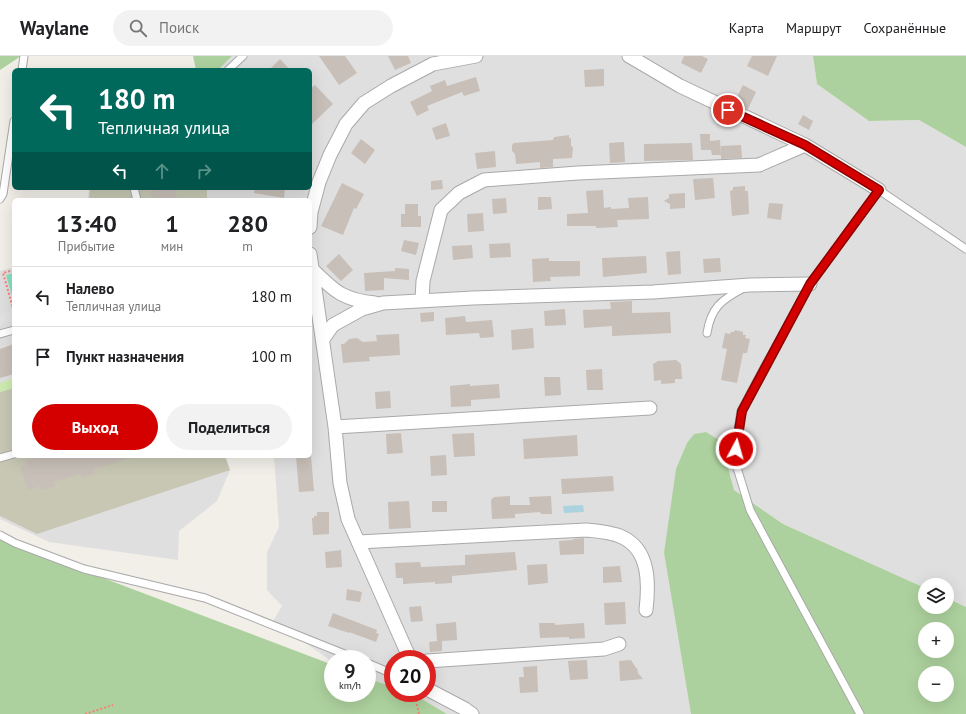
<!DOCTYPE html>
<html lang="ru">
<head>
<meta charset="utf-8">
<style>
  :root { --surface:#fff; --page:#f2f2f2; --text:#202124; --muted:#757577; --line:#e0e0e0; --accent:#d40000 }
  body { margin:0; font-family:"PT Sans",sans-serif; background:var(--page); color:var(--text); height:100vh; display:flex; flex-direction:column; font-size:15px; white-space:nowrap }
  * { box-sizing:border-box; margin:0 }
  p { font-size:13px; color:var(--muted) }
  .icon { flex:none; width:22px; height:22px; fill:none; stroke:currentColor; stroke-width:2; stroke-linecap:round; stroke-linejoin:round }
  .map { position:relative; flex:1; overflow:hidden }
  .details { position:absolute; left:12px; top:142px; width:300px; height:260px; display:flex; flex-direction:column; background:var(--surface); border-radius:6px; box-shadow:0 4px 16px #0002 }
  .details>* { flex:none }
  .guide { position:absolute; left:12px; top:12px; width:300px; height:122px; border-radius:6px; box-shadow:0 4px 16px #0002; background:#00695c; color:#fff; overflow:hidden }
  .tools { position:absolute; left:918px; top:522px; display:grid; gap:8px }
  .tools a { display:grid; place-items:center; width:36px; height:36px; border-radius:50%; background:var(--surface); box-shadow:0 4px 16px #0002; font-size:20px }
  .speed { position:absolute; left:324px; top:594px; display:flex; gap:8px; font-size:20px; font-weight:700; text-align:center }
  .speed>* { display:grid; place-content:center; width:52px; height:52px; border-radius:50%; background:var(--surface); box-shadow:0 4px 16px #0002; line-height:1 }
  .speed small { font-size:10px; font-weight:400 }
  .speed .limit { border:6px solid #d22; background:#fff; color:#111 }
  .pin { position:absolute; display:grid; place-items:center; width:34px; height:34px; color:#fff; margin:-17px; border:2px solid #fff; border-radius:50%; box-shadow:0 1px 4px #0007 }
  .me { position:absolute; width:44px; margin:-22px; rotate:6deg; stroke-linejoin:round; filter:drop-shadow(0 0 3px #0008) }
  .turn { display:flex; align-items:center; gap:14px; height:84px; padding:0 20px; font-size:18px }
  .turn .icon { width:52px; height:52px; stroke-width:2.5 }
  .turn b { display:block; font-size:28px; line-height:34px }
  .lanes { display:flex; align-items:center; height:38px; padding:0 20px; background:#0003; justify-content:center; gap:20px; direction:ltr }
  .lanes .off { opacity:.35 }
  .eta { display:flex; justify-content:space-evenly; align-items:center; height:68px; text-align:center }
  .eta b { font-size:24px; font-weight:700; line-height:28px }
  .primary-button { display:flex; gap:8px; margin-top:auto; padding:8px 20px }
  .primary-button a { flex:1; height:46px; border-radius:24px; background:var(--accent); color:#fff; font-size:16px; font-weight:700; line-height:46px; text-align:center }
  .primary-button a+a { background:var(--page); color:var(--text) }
  ul { padding:0; list-style:none }
  li { display:flex; align-items:center; gap:12px; height:60px; padding:0 20px; border-top:1px solid var(--line) }
  li div { flex:1 }
  li b { display:block; font-size:15px }
  li em { font-style:normal }
  header { display:flex; align-items:center; gap:24px; box-sizing:border-box; height:56px; padding:0 20px; background:var(--surface); border-bottom:1px solid var(--line) }
  header strong { font-size:19px }
  nav { display:flex; gap:22px; margin-inline-start:auto; font-size:14px }
  .search { width:280px; height:36px; background:var(--page); display:flex; align-items:center; gap:10px; box-sizing:border-box; padding:0 14px; border-radius:22px; color:var(--muted); font-size:15px }
  .map>svg:first-child { display:block }
</style>
</head>
<body>
<header>
<strong>Waylane</strong>
<div class="search"><svg class="icon" aria-label="search" viewBox="0 0 24 24"><circle cx="10" cy="10" r="6"/><path d="M15 15l6 6"/></svg>Поиск</div>
<nav><a>Карта</a><a>Маршрут</a><a>Сохранённые</a></nav>
</header>
<div class="map">
<svg width="966" height="658" viewBox="0 0 966 658">
  <rect width="100%" height="100%" fill="#f2efe9"/>
  <path fill="#e0dfdf" d="M232,0H813L817,28L869,65L919,64L966,91V551L947,542V529H925V532L783,468L734,434L725,400L719,385L706,376L694,378L664,497L691,658H447L415,639L408,637H427V603H393V631L367,622V603H333V606L273,565L282,550L267,534V496L279,471L274,400H310V144H88L89,132H310V14H218Z
    M14,211V400H225L230,414L217,445L179,475L178,504L49,486L0,463V215Z"/>
  <path fill="#c7c7b4" d="M90,132H207V144H89Z
    M14,332V400H225L230,414L37,478L0,460V336Z"/>
  <path fill="#cdebb0" d="M14,322V332L0,336V327Z"/>
  <path fill="#add19e" fill-rule="evenodd" d="M0,0H21L0,14Z
    M193,0H232L218,14H196Z
    M813,0H966V91L919,64L869,65L817,28Z
    M706,376L719,384L725,400L734,434L783,468L925,532V551H947V542L966,551V658H691L664,497L676,413L687,387L694,378ZM925,573H947V595H925ZM925,617H947V639H925Z
    M0,483L333,609V637H367V622L393,631V637H408L415,639L447,658H0Z"/>
  <path fill="#88e0be" d="M14,217V247L6,219Z"/>
  <path fill="#e2e2e2" d="M14,253V264L0,269V258Z"/>
  <path fill="#aad3df" d="M583,449L584,456L564,457L563,450Z"/>
  <path fill="#c7bfb8" d="M319,0H345L357,17L339,29Z
    M388,0H408L411,7L395,14Z
    M684,0H702L708,3L701,17L681,7Z
    M752,0H777L768,20L747,10Z
    M280,3L290,14H269Z
    M604,13V30L585,31L584,14Z
    M476,21L480,35L464,40L462,36L427,50L429,54L417,60L410,46L432,35L430,30L445,24L447,30Z
    M315,29L333,48L310,70V33Z
    M743,29L756,36L748,53L734,47Z
    M803,59L813,65L809,74L798,68Z
    M446,67L450,80L436,84L432,72Z
    M700,78H710V85L720,84L721,98V90L741,89L742,102L721,103V99H712L711,94H701Z
    M569,79V82H571V90L573,91L572,102L553,103V111L540,112V106L516,108L515,98L512,95V89L514,87L553,84L554,81Z
    M361,83L375,94L365,108L351,97Z
    M624,86L625,106L610,107L609,87Z
    M692,87L693,104L644,105V88Z
    M495,95L496,111L477,113L475,97Z
    M713,122L715,142L695,144L693,123Z
    M442,124L443,133L431,134V125Z
    M342,127L364,138L356,153L354,152L343,179L321,170Z
    M745,130V135H748L749,158L732,160L730,135L733,134V131Z
    M153,132H174L178,144H152L150,136L154,134Z
    M255,132H285L284,142L254,137Z
    M603,134L604,152L611,151V153L629,152L628,142L648,141L649,163L617,164L618,171L596,172V170H567V158L588,157L586,135Z
    M685,137V152L670,153V148L664,145L669,142V138Z
    M538,141H551L552,153L538,154Z
    M506,142L507,157L493,158L492,143Z
    M769,147L783,148L781,164L767,162Z
    M405,148H418V160H421V171H401V158H405Z
    M483,157L484,175L468,176L467,158Z
    M404,184L419,187L416,199L401,195Z
    M510,187L511,201L490,202L489,188Z
    M472,189L473,202L453,204L452,190Z
    M680,195L681,218L668,219L666,196Z
    M339,198L353,214L341,225L326,210Z
    M646,200L647,217L603,221L602,202Z
    M549,202V205H580V220L550,221L551,225L533,226L532,203Z
    M720,202L721,216L704,217L703,203Z
    M395,212L409,213V224L384,222V234L365,235L364,217L395,215Z
    M632,245V257L670,256L671,277L612,280V270L584,272L583,254L611,253L610,246Z
    M565,253L566,269L545,270L544,255Z
    M434,256V265L421,266L420,257Z
    M465,260L466,266L492,264L494,281L480,282L479,277L446,279L445,262Z
    M533,272L534,292L512,294L511,274Z
    M735,274L743,276V279H746L745,282L750,283L747,297H743L737,327L721,324L727,293L722,292L725,277L730,278L731,276H734Z
    M399,278L400,299L369,301L370,305L343,307L341,288H344L349,283L357,282L363,286L377,285L376,279Z
    M14,288V318L0,322V293Z
    M676,304L681,308L682,323H675V327L661,328V324L654,325L653,308L658,305Z
    M602,313L603,334H587L586,314Z
    M544,321H560L561,339L545,340Z
    M470,328V330L499,328L500,342L471,344V350L451,351L450,330Z
    M390,335L391,352L376,353L375,336Z
    M401,377L403,397L387,398L386,378Z
    M474,377L475,400L454,401L452,378Z
    M577,379L578,400L524,403L523,383Z
    M446,399L447,419L431,420L430,400Z
    M43,400H130V402L94,413L95,418L82,422L80,418L54,426L56,430L42,434L40,430L28,434L20,411L27,409L25,405Z
    M296,400H311L314,435L299,436Z
    M613,420L614,435L562,438L561,423Z
    M510,440V449H530L529,441L551,440L552,458H541L540,456L515,458V462L492,463L491,444L494,441Z
    M409,445L411,472L389,473L388,446Z
    M432,445H447V456H432Z
    M317,456H329V478L313,479L312,462H314V460H317Z
    M584,482V498L560,499L559,485L573,484V483Z
    M341,494L342,511L326,512L325,496Z
    M515,496L517,514L452,520V527L435,528V526L403,528V522H396L395,507L420,506L421,511L465,509V499Z
    M547,508L548,527L528,529L527,509Z
    M620,510L622,526L603,527V511Z
    M347,533L362,536L360,546L346,544Z
    M625,546L626,568L605,569L604,547Z
    M421,550L423,565L411,566L409,551Z
    M333,557L377,574L376,577L379,578L376,586L349,576V577L328,570Z
    M456,566L457,584L442,585V595L430,596L429,586L437,585L436,568Z
    M539,567H555V569L584,567L585,582L569,583V581L540,582Z
    M587,604L588,623L570,624L568,605Z
    M631,604L636,612H637L638,617L643,623L620,625L619,605Z
    M537,610L538,636L520,637L519,621H524L523,611Z"/>
  <g fill="none" stroke-linecap="round" stroke-linejoin="round">
    <g stroke="#a9a9a9" stroke-width="9">
      <path id="service" d="M22,14L24,0
        M228,14L243,0
        M134,132L137,144
        M0,143L3,138L14,65
        M707,277C711,252 721,244 742,233
        M0,278L14,274
        M0,402L14,398
        M0,479L15,487L84,513L205,542L357,603
        M367,607L393,618
        M860,658L750,454L735,405L737,380L741,355L759,321L810,228L879,134L966,193"/>
    </g>
    <g stroke="#a9a9a9" stroke-width="15">
      <path id="minor" d="M629,0L680,30L805,89L879,134
        M310,171L311,156L319,126L330,99L346,68L364,47L391,30L433,8L476,0
        M310,198L335,371L340,427L348,463L410,603
        M313,214C335,236 344,244 375,247
        M422,244L423,225L441,154L459,137L484,124L578,117L759,109L805,89
        M323,283L333,269L344,263L362,253L383,247L473,242L653,236L750,229L810,228
        M335,371L650,352
        M358,486L586,474C598,475 611,476 622,481C650,494 649,528 646,554
        M427,605L604,593L619,588
        M427,633L465,653L472,658"/>
    </g>
    <path stroke="#fa8072" stroke-width="2" stroke-dasharray="2 2" stroke-linecap="butt" d="M14,214L3,217L13,252L14,251
      M417,640V649L419,658
      M85,658L113,649"/>
    <use href="#service" stroke="#fff" stroke-width="7"/>
    <use href="#minor" stroke="#fff" stroke-width="13"/>
  </g>
  <g fill="none" stroke-linecap="round" stroke-linejoin="round">
    <g stroke="#8a0000" stroke-width="10">
      <path id="route" d="M728,54L805,89L879,134L810,228L742,355L736,393"/>
    </g>
    <use href="#route" stroke="#d40000" stroke-width="7"/>
  </g>
</svg>
<div class="tools">
<a><svg class="icon" aria-label="layers" viewBox="0 0 24 24"><path d="M12 4l9 5-9 5-9-5zM3 14l9 5 9-5"/></svg></a>
<a>+</a>
<a>−</a>
</div>
<div class="speed"><div>9<small>km/h</small></div><div class="limit">20</div></div>
<div class="pin" style="left:728px;top:54px;background:#d93025"><svg class="icon" aria-label="arrive" viewBox="0 0 24 24"><path d="M6 21V4h12l-3 4 3 4H6"/></svg></div>
<svg class="me" style="left:736px;top:393px" viewBox="-20 -20 40 40"><circle r="17" fill="#d40000" stroke="#fff" stroke-width="3"/><path d="M0-11L8 9 0 5-8 9z" fill="#fff"/></svg>
<div class="guide">
<div class="turn"><svg class="icon" aria-label="left" viewBox="0 0 24 24"><path d="M17 20v-9H6M10 6l-5 5 5 5"/></svg><div><b>180 m</b>Тепличная улица</div></div>
<div class="lanes"><svg class="icon" aria-label="left" viewBox="0 0 24 24"><path d="M17 20v-9H6M10 6l-5 5 5 5"/></svg><svg class="icon off" aria-label="ahead" viewBox="0 0 24 24"><path d="M12 20V5M6 11l6-6 6 6"/></svg><svg class="icon off" aria-label="right" viewBox="0 0 24 24"><path d="M7 20v-9h11M14 6l5 5-5 5"/></svg></div>
</div>
<section class="details">
<div class="eta">
<div><b>13:40</b><p>Прибытие</p></div>
<div><b>1</b><p>мин</p></div>
<div><b>280</b><p>m</p></div>
</div>
<ul>
<li><svg class="icon" aria-label="left" viewBox="0 0 24 24"><path d="M17 20v-9H6M10 6l-5 5 5 5"/></svg><div><b>Налево</b><p>Тепличная улица</p></div><em>180 m</em></li>
<li><svg class="icon" aria-label="arrive" viewBox="0 0 24 24"><path d="M6 21V4h12l-3 4 3 4H6"/></svg><div><b>Пункт назначения</b></div><em>100 m</em></li>
</ul>
<div class="primary-button"><a>Выход</a><a>Поделиться</a></div>
</section>
</div>
</body>
</html>
